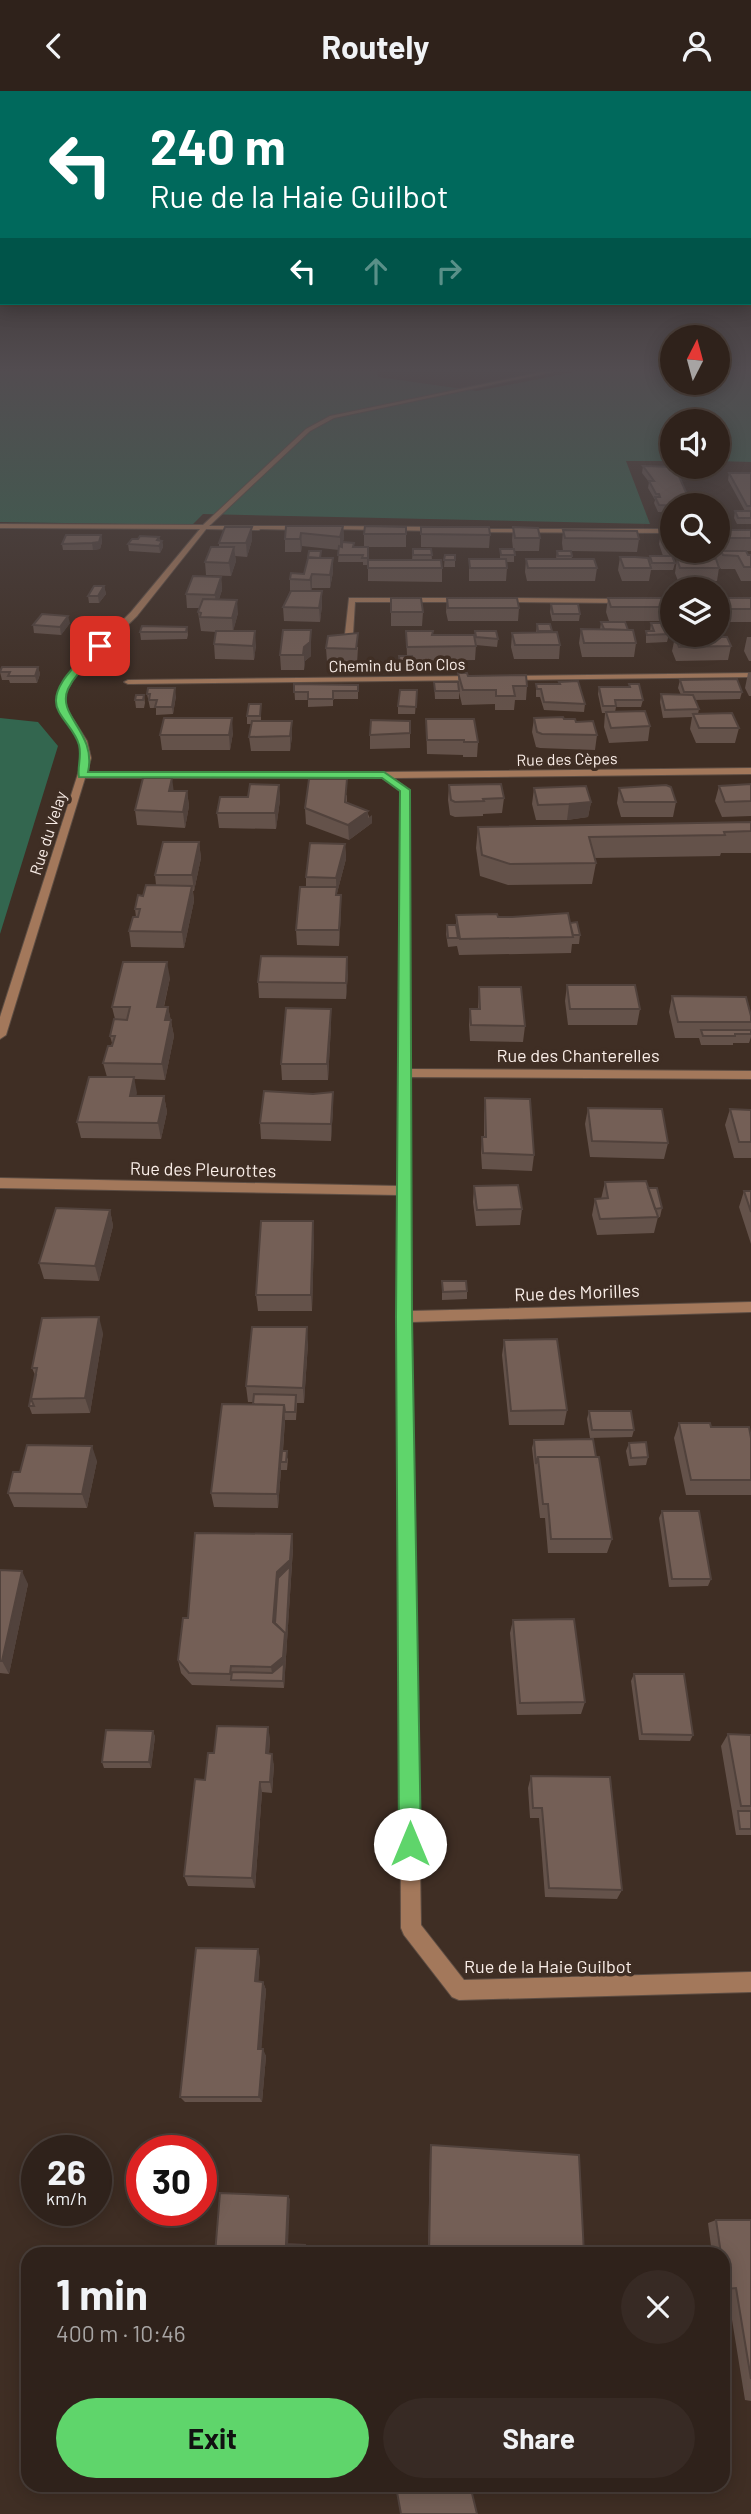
<!DOCTYPE html>
<html lang="en">
<head>
<meta charset="utf-8">
<style>
  :root { --surface:#2f221b; --page:#372a24; --text:#f1f3f6; --muted:#a7a4a3; --line:#4a3f3a; --accent:#5fd56b }
  body { margin:0; font-family:Barlow,sans-serif; background:var(--page); color:var(--text); height:100vh; display:flex; flex-direction:column; font-size:26px; white-space:nowrap }
  * { box-sizing:border-box; margin:0 }
  p { font-size:23px; color:var(--muted) }
  .icon { flex:none; width:38px; height:38px; fill:none; stroke:currentColor; stroke-width:2; stroke-linecap:round; stroke-linejoin:round }
  .map { position:relative; flex:1; overflow:hidden }
  .side { position:absolute; left:21px; top:2156px; width:709px; height:245px; display:flex; flex-direction:column; background:var(--surface); border-radius:21px; box-shadow:0 4px 18px #0003,0 0 0 2px var(--line) }
  .side>* { flex:none }
  .hud { position:absolute; left:0px; top:0px; width:752px; height:214px; box-shadow:0 4px 18px #0003,0 0 0 2px var(--line); background:#00695c; color:#fff; overflow:hidden }
  .needle { width:46px; rotate:6deg }
  .buttons { position:absolute; left:660px; top:234px; display:grid; gap:14px }
  .buttons a { display:grid; place-items:center; width:70px; height:70px; border-radius:50%; background:var(--surface); box-shadow:0 4px 18px #0003,0 0 0 2px var(--line); font-size:35px }
  .speed { position:absolute; left:21px; top:2044px; display:flex; gap:14px; font-size:35px; font-weight:700; text-align:center }
  .speed>* { display:grid; place-content:center; width:91px; height:91px; border-radius:50%; background:var(--surface); box-shadow:0 4px 18px #0003,0 0 0 2px var(--line); line-height:1 }
  .speed small { font-size:18px; font-weight:400 }
  .speed .limit { border:10px solid #d22; background:#fff; color:#111 }
  .pin { position:absolute; display:grid; place-items:center; width:60px; height:60px; color:#fff; margin:-30px; border-radius:14px; box-shadow:0 4px 10px #0006 }
  .me { position:absolute; width:77px; margin:-38px; rotate:0deg; stroke-linejoin:round; filter:drop-shadow(0 0 5px #0008) }
  .turn { display:flex; align-items:center; gap:24px; height:147px; padding:0 35px; font-size:32px }
  .turn .icon { width:91px; height:91px; stroke-width:2.5 }
  .turn b { display:block; font-size:49px; line-height:60px }
  .lanes { display:flex; align-items:center; height:66px; padding:0 35px; background:#0003; justify-content:center; gap:35px; direction:ltr }
  .lanes .off { opacity:.35 }
  .round { display:grid; place-items:center; flex:none; width:74px; height:74px; border-radius:37px; background:var(--page) }
  .head { display:flex; align-items:center; justify-content:space-between; height:119px; padding:0 35px }
  h1 { font-size:42px; font-weight:700; line-height:52px }
  .cta { display:flex; gap:14px; margin-top:auto; padding:14px 35px }
  .cta a { flex:1; height:80px; border-radius:42px; background:var(--accent); color:#111; font-size:28px; font-weight:700; line-height:80px; text-align:center }
  .cta a+a { background:var(--page); color:var(--text) }
  header { display:flex; justify-content:space-between; align-items:center; height:91px; padding:0 35px; background:var(--surface); font-size:32px; font-weight:700 }
  .map>svg:first-child { display:block }
</style>
</head>
<body>
<header><svg class="icon" aria-label="back" viewBox="0 0 24 24"><path d="M15 5l-7 7 7 7"/></svg>Routely<svg class="icon" aria-label="person" viewBox="0 0 24 24"><circle cx="12" cy="8" r="4"/><path d="M4 21q1-7 8-7t8 7"/></svg></header>
<div class="map">
<svg width="751" height="2423" viewBox="0 0 751 2423">
  <rect width="100%" height="100%" fill="#3f2e24"/>
  <path fill="#33664f" d="M0,281H377L378,286L477,300L574,281H672V292H718V281H751V371L718,370V331H672V370H626L650,433L203,423L192,434L0,431Z
    M0,627L38,631L58,655L0,843Z"/>
  <g fill="none" stroke-linecap="round" stroke-linejoin="round">
    <g stroke="#5d4d43" stroke-width="2">
      <path id="pedestrian" d="M203,435H259L262,437L259,439L205,438Z"/>
    </g>
    <g stroke="#5d4d43" stroke-width="2">
      <path id="minor" d="M542,281H552L334,327L310,340L207,437L137,525L74,587L66,601V617L87,650L91,667L87,681H384L751,677V683L393,687L410,699V978L751,980V988L410,986L411,1220L751,1211V1221L411,1231L421,1834L464,1889L751,1881V1901L459,1909L452,1906L404,1844L401,1837L398,1104L0,1097V1087L398,1095L400,700L382,687H85L6,944L0,948V926L83,667L79,650L58,617V601L68,584L131,521L200,438L0,437V433L203,434L306,338L330,325Z
        M259,435H303L306,437L303,439L257,438Z
        M327,435L440,436L443,438L440,440L325,438Z
        M469,438H672V442L471,441Z
        M349,507H464L468,509L464,511H355L353,543L349,545L345,543Z
        M498,507L625,508L629,510L625,512L495,511Z
        M751,582V586L507,589L503,587L507,585Z
        M477,585H480V589L128,593L124,591L128,589Z"/>
    </g>
    <use href="#pedestrian" fill="#a3785b" fill-rule="evenodd"/>
    <use href="#minor" fill="#a3785b" fill-rule="evenodd"/>
  </g>
  <path fill="#64524a" d="M643,375L672,415V432H668L665,425V421H658L654,412L655,409L648,397L649,391L642,382Z
    M729,382H751V433H737L734,427L735,420H745L728,389Z
    M286,435H343L344,448L342,451L354,456H368V474H363V471H338L339,459L302,455L301,461H285V448Z
    M406,436V456H364V443Z
    M421,436L490,444L489,457L421,456Z
    M513,436L540,447L539,460H514V471H506L507,477L506,490H469V468H500V458H513L512,449Z
    M563,439L639,448L637,461L571,460L572,468L597,477L595,490H527L525,481L526,468H556L557,460H563L562,452Z
    M719,439H751V460H746L748,464H751V490H741L735,478H721L717,473L719,477L717,490H678L675,482L677,468H697L698,460L711,466L710,468H714L716,461H721L718,454Z
    M661,440H672V460H689L688,466H673L675,472L673,479H651L649,490H622L618,479L620,466L649,470L650,465H663L659,453Z
    M101,444L102,451L100,458L93,459H63L62,453Z
    M159,446L160,449L162,450L163,456L160,462L129,460L128,453L138,448Z
    M252,449L247,466L235,465L236,470L231,485L206,484L205,471L219,456V452Z
    M413,458H431L432,469L442,477V491L368,490V469H412Z
    M321,460V467H333V481L330,497H312L311,500H322V514L320,531L284,530L283,516L290,500V488L304,483Z
    M445,464H455V476H444Z
    M221,486L222,499L219,508L238,522L233,540L256,554L254,569L215,568L214,553L216,541L201,540L198,521L200,517H187L186,503Z
    M104,495L106,503L99,512H89L88,505Z
    M391,507L423,521L422,535H391Z
    M447,507L519,517L518,530H448L446,521Z
    M608,507H672V530H609L606,521Z
    M718,507H751V531H718Z
    M551,513L580,523L579,530H552L550,521Z
    M601,531L628,539L636,552L634,566H582L579,552L581,538H600Z
    M70,532L61,544L34,542L33,534Z
    M651,532L669,543L667,551L646,552V540H650Z
    M537,533L552,540L560,554L559,568H514L511,556L512,542H536Z
    M187,536L188,544L187,548L141,549L140,541Z
    M406,540L432,544L475,547V540L498,548L497,556L476,554L475,569L413,570V581H400L399,565H407Z
    M690,544H715V546L731,555L728,569L676,570L672,560L675,546H690Z
    M747,546H751V570H749L744,560Z
    M311,553V565L305,570L304,579H281L280,564Z
    M358,556L357,573L327,571L326,557Z
    M38,576L40,583L37,592H10L9,589H2L0,581Z
    M458,582L468,585L527,595L526,609H515L514,619H495V613L462,614L459,601V608H435L434,591H458Z
    M748,582H751V605H749L745,597Z
    M680,589L742,601L740,608L695,609L699,618L698,623L739,637L735,652H696L690,638L692,626L663,627L660,611L661,603L681,604L678,597Z
    M559,591L585,613L584,621L544,619L540,606H536V593H559Z
    M294,593L358,594V608H333V615L308,616V609H295Z
    M629,593L643,609L641,616H616L615,621L650,635L648,650L609,652L604,636L605,622H602L598,603L599,596H629Z
    M417,599L415,623H398V615Z
    M147,603L176,605L173,623L156,624V617H150Z
    M144,604L145,612L144,617H136L135,609Z
    M261,613V630H292V645L290,660H251L249,646L252,633H247V625Z
    M534,627L564,628L576,631L597,644L595,659L540,657L536,656L532,641Z
    M426,628L478,651L477,666H463V664L427,663Z
    M410,630V657L370,658V644Z
    M233,642L230,659H162L160,644Z
    M751,693V725L722,726L715,710L719,695Z
    M279,694L280,709L276,738L219,737L217,722L248,706Z
    M449,694L504,707L502,722L483,723V725L455,726L450,724L448,709Z
    M534,697L591,711L588,726L567,729H536L532,713Z
    M619,697L676,711L673,726H621L617,712Z
    M173,700H187L189,715L185,737L137,734L135,719Z
    M347,704V712L368,720V723L372,732L349,749L306,733L305,717Z
    M751,731V762H721L720,765L594,767L596,772L592,793L508,794L480,785L476,757L478,736Z
    M199,751L201,767L194,800H193L194,810L184,857L131,856L129,840L136,826L135,818L143,805L156,794L155,784Z
    M345,753L346,768L337,802V804H341V820L339,855L297,854L296,839L306,796V786Z
    M456,824L498,826L570,832L580,844L579,853H572L571,862L459,864L457,855L448,856L446,843L447,834H456Z
    M348,882L346,908L259,907L258,891Z
    M170,887L164,916H168L174,945L165,989L134,988L136,1005H164L167,1021L161,1048L81,1047L77,1031L107,986L103,972L112,952L110,945L115,928L112,916Z
    M567,894L640,918L637,934H568L565,910Z
    M479,896L525,935L523,951L470,950L469,934L470,918H478Z
    M672,905L751,925V946L749,952H733V954H701L699,947H675L669,921Z
    M331,918V934L328,989H282L281,973Z
    M313,1003L333,1017L331,1050L261,1048L260,1032Z
    M485,1007L534,1064L532,1080L482,1078L481,1062L482,1046H484V1023Z
    M588,1017L668,1052L664,1068L590,1066L585,1033Z
    M730,1018L751,1019V1067H734L725,1034Z
    M605,1091L648,1097L662,1117L660,1126H658L654,1142L597,1144L592,1124L595,1108H601Z
    M474,1095L522,1118L520,1134L476,1135L473,1111Z
    M744,1100H751V1153L739,1116Z
    M110,1119L113,1135L99,1190L44,1188L39,1172Z
    M314,1146L312,1220H258L256,1204Z
    M442,1190L467,1200V1208L442,1209Z
    M103,1242L90,1322L32,1323L29,1315L35,1284L32,1277Z
    M504,1249L567,1319L564,1334H509L502,1264Z
    M308,1252L304,1312H297L296,1329H285L283,1360L288,1368L287,1379H281L278,1417L214,1416L211,1402L253,1313V1311H248L246,1295Z
    M589,1320L634,1339L632,1346L590,1347L587,1328Z
    M679,1332L711,1336L751,1347V1404H686L674,1347Z
    M534,1349L596,1366L612,1448L607,1462H548L545,1427H540L532,1357Z
    M629,1352L648,1366L646,1374L629,1375L626,1360Z
    M97,1370L87,1417L14,1416L8,1402L20,1381Z
    M662,1420L711,1488L708,1495L669,1496L659,1427Z
    M292,1443L293,1457L284,1597L192,1594L181,1582L178,1569L188,1527Z
    M0,1479L28,1493L9,1583L0,1582Z
    M513,1529L585,1611L581,1623L517,1624L510,1542Z
    M634,1583L693,1644L690,1650L639,1649L631,1590Z
    M153,1640L155,1646L151,1677H104L102,1671Z
    M728,1643L751,1644V1744H736L721,1655Z
    M270,1647L269,1663L274,1674L272,1702L262,1701L255,1797L188,1795L184,1785L205,1689L214,1662Z
    M531,1685L622,1799L617,1808L545,1806L539,1727H530L528,1697Z
    M260,1866L258,1891H263L266,1899L261,1958L266,1965L262,2011H185L180,2006Z
    M431,2054L584,2163H428L430,2058Z
    M716,2129H751V2310L745,2309L727,2198H723V2163H712L708,2132Z
    M409,2394H470L401,2423L396,2399Z"/>
  <path fill="#51423c" d="M343,435L344,448L340,459V446Z
    M252,436V449L247,466L246,452Z
    M301,442L302,455L301,461L300,448Z
    M101,444L102,451L100,458L93,459L92,452Z
    M162,450L163,456L160,462L159,455Z
    M234,456L236,470L231,485L229,472Z
    M333,467V481L330,497V484Z
    M312,483V497L311,502L310,489Z
    M221,486L222,499L216,517L215,504Z
    M104,495L106,503L99,512L98,505Z
    M322,500V514L320,531L319,517Z
    M237,509L238,522L233,541L232,527Z
    M68,525L70,532L61,544L60,536Z
    M311,539V565L305,570L304,579V556Z
    M255,540L256,554L254,569L253,555Z
    M38,576L40,583L37,592L35,585Z
    M175,597L176,605L173,623L172,616Z
    M232,627L233,642L230,659L229,644Z
    M292,630V645L290,660V645Z
    M172,687L174,702L169,700Z
    M279,694L280,709L276,738L275,722Z
    M187,700L189,715L185,737L183,721Z
    M591,711L588,726L567,729L569,713Z
    M368,720V727L372,724V732L349,749L348,734Z
    M199,751L201,767L194,800L192,784Z
    M345,753L346,768L337,802V820L336,787Z
    M192,795L194,810L184,857L182,841Z
    M341,804V820L339,855V839Z
    M347,866L348,882L346,908V892Z
    M167,871L170,887L160,932L157,916Z
    M168,916L174,945L165,989L162,973L165,929Z
    M331,918V934L328,989L327,973Z
    M134,986L137,1002L133,1021L130,1005Z
    M333,1001V1017L331,1050V1033Z
    M164,1005L167,1021L161,1048L158,1032Z
    M110,1119L113,1135L99,1190L95,1175Z
    M313,1130L314,1146L312,1220L311,1204Z
    M99,1226L103,1242L90,1322L85,1307Z
    M307,1236L308,1252L304,1312L303,1297Z
    M284,1314L285,1329L282,1371H281V1379L278,1417L277,1403Z
    M92,1355L97,1370L87,1417L82,1403Z
    M292,1443L293,1457L284,1597L283,1590L273,1588L271,1576L290,1484L276,1538L273,1531L277,1481Z
    M22,1480L28,1493L9,1583L2,1570Z
    M268,1636L270,1647L268,1674L266,1662Z
    M153,1640L155,1646L151,1677L149,1671Z
    M272,1663L274,1674L272,1702L270,1691Z
    M260,1691L262,1701L255,1797L252,1787Z
    M258,1858L260,1866L258,1898L255,1890Z
    M263,1891L266,1899L261,1964L258,1958Z
    M263,1958L266,1965L262,2011L259,2006Z
    M288,2105L290,2108L288,2155L286,2153Z"/>
  <path fill="#745f56" stroke="#51423c" stroke-width="2" d="M643,375L675,376L692,415L659,414L655,406H660L659,403H656L649,390H654Z
    M729,382H751V415H747Z
    M666,419H672V426H669Z
    M735,420H751V427H738Z
    M286,435H343L340,446L301,442L300,448H285Z
    M365,435L406,436V443H364Z
    M225,436H252L246,452H219Z
    M421,436H489L490,444L421,443Z
    M513,436L538,437L540,447H515Z
    M563,439L637,440L639,448L565,447Z
    M719,439H751V447H722Z
    M661,440H672V453H666Z
    M66,444H101L99,451L92,452L62,453Z
    M140,445L159,446L157,449L162,450L159,455L128,453L132,448H138Z
    M342,451L354,452L353,456H368V467H362L363,464H338L339,455L342,456Z
    M211,456H234L229,472L205,471Z
    M413,458H431L432,464H413Z
    M500,458H514L515,464H501Z
    M309,460H321L320,467L308,466Z
    M557,460H571L572,465H558Z
    M698,460H708L711,466H700Z
    M721,460H746L748,464H751V476H744L738,465L723,464Z
    M445,464H455V469H444Z
    M650,465H672L675,472H652Z
    M620,466H635L648,467L651,477H624Z
    M308,467H333L330,484L312,483L310,489L290,488L291,482L304,483Z
    M469,468H506L507,477H470Z
    M526,468H594L597,477H528Z
    M677,468H716L719,477H680Z
    M368,469H441L442,477H368Z
    M193,485L221,486L215,504L186,503Z
    M94,495H104L98,505H88Z
    M291,500H322L319,517L283,516Z
    M391,507H421L423,521H391Z
    M447,507H517L519,517H448Z
    M608,507H672V516H611Z
    M718,507H751V518H718Z
    M203,508L237,509L232,527L200,526L201,522L198,521Z
    M551,513H578L580,523H553Z
    M42,523L68,525L60,536L33,534Z
    M601,531H625L628,539L604,538Z
    M651,532H663L669,543L647,544L646,540H654Z
    M537,533H550L552,540H538Z
    M142,535L187,536L186,541H140Z
    M581,538L633,539L636,552H584Z
    M283,539H311L310,551L304,556L303,564H280Z
    M216,540H255L253,555L214,553Z
    M406,540H433L432,544H474L476,555L407,556Z
    M475,540H496L498,548L476,546Z
    M557,541L560,554H515L512,542Z
    M358,542L356,558L326,557L328,545Z
    M675,546H727L731,555L679,556Z
    M399,565H412L413,574H400Z
    M2,576H38L35,585H8L10,581H0Z
    M458,582H467L468,585L526,584L527,595H513L515,605H496V599H463Z
    M737,588L742,601H684L680,589Z
    M578,590L585,613L544,611L541,598H537L536,593H560L559,591Z
    M434,591H458L459,600H435Z
    M294,593L358,594V600H333V608H308V601H294Z
    M629,593H639L643,609H615L616,615H603L599,596H630Z
    M148,597H175L172,616H155L157,609H149L150,603H147Z
    M400,599H417L416,616L398,615Z
    M661,603L693,604L699,618L665,619Z
    M136,604H144L143,609H135Z
    M249,613H261L260,625H247Z
    M645,620L650,635L611,637L606,621Z
    M732,622L739,637H699L693,623Z
    M563,626L564,628H575L576,631L593,630L597,644L542,643L537,641L534,627Z
    M164,627H232L229,644H160Z
    M426,628H474L478,651H464V649H427Z
    M371,629L410,630V642L370,644Z
    M252,630H292L290,645L249,646Z
    M143,687H172L169,700H187L183,721L135,719Z
    M309,688H347L345,711L368,720L348,734L305,717Z
    M250,693L279,694L275,722H217L220,706H248Z
    M501,693L504,707L483,708L484,710L455,711L451,709L449,694Z
    M751,693V710L725,711L719,695Z
    M666,694L671,696L676,711H624L619,697Z
    M586,695L591,711L569,713L538,714L534,697Z
    M751,731V740L724,741L725,744L589,746L596,772L510,773L482,764L478,736Z
    M163,751H199L192,784H155Z
    M310,752L345,753L336,787L306,786Z
    M146,794L192,795L182,841L129,840L133,826H138L140,818H135L138,804L143,805Z
    M300,796H337L336,804H341L339,839H296Z
    M568,822L573,846L460,848L456,824L497,823L498,826H512Z
    M577,831L580,844H573L570,832Z
    M447,834H456L458,847H448Z
    M261,865L347,866L346,892L258,891Z
    M123,871H167L157,916H168L165,929H171L162,973L103,972L108,955H112L115,945H110L114,928L127,929L130,916H112Z
    M567,894H635L640,918H570Z
    M479,896H521L525,935L471,934L470,918H480Z
    M672,905L746,906L751,925V931H678Z
    M286,917L331,918L327,973H281Z
    M701,939H751V943H735V945H703Z
    M89,986H134L130,1005H164L158,1032L77,1031Z
    M264,1000L313,1003L333,1001L331,1033L260,1032Z
    M485,1007L530,1008L534,1064L483,1062L482,1046H486Z
    M588,1017L662,1018L668,1052L592,1050Z
    M730,1018L751,1019V1051H739Z
    M646,1090L658,1126L600,1128L595,1108L608,1107L605,1091Z
    M518,1094L522,1118L477,1119L474,1095Z
    M648,1097H657L662,1117L655,1118Z
    M744,1100H751V1121Z
    M56,1117L110,1119L95,1175L39,1172Z
    M261,1130H313L311,1204H256Z
    M442,1190H466L467,1200L443,1201Z
    M99,1226L85,1307L31,1308L37,1277H32L42,1227Z
    M252,1236H307L303,1297L246,1295Z
    M557,1248L567,1319L511,1320L504,1249Z
    M35,1284H36L31,1308L34,1315H29Z
    M254,1303L296,1304L295,1321H285L284,1314L253,1313Z
    M222,1313L284,1314L277,1403L211,1402Z
    M589,1320H631L634,1339H592Z
    M679,1332H710L711,1336H749L751,1347V1389H691Z
    M593,1348L596,1366H538L536,1373L534,1349Z
    M646,1351L648,1366L631,1367L629,1352Z
    M27,1354L92,1355L82,1403L8,1402L13,1381H20Z
    M282,1360H287L286,1371H281Z
    M538,1366H599L612,1448H551L548,1413H543Z
    M662,1420H699L711,1488H672Z
    M195,1442L292,1443L290,1469L277,1481L273,1531L285,1542L283,1566L271,1576L231,1575L230,1583L189,1582L178,1569L183,1527H188Z
    M290,1475L286,1548L285,1542L275,1532L278,1487Z
    M0,1479L22,1480L2,1570H0Z
    M574,1528L585,1611L520,1612L513,1529Z
    M284,1572L283,1590L231,1589L232,1581L272,1582Z
    M634,1583H684L693,1644L642,1643Z
    M217,1635L268,1636L266,1662L272,1663L270,1691H260L252,1787L184,1785L195,1688L205,1689L208,1662H214Z
    M106,1639L153,1640L149,1671H102Z
    M728,1643L751,1644V1715H741Z
    M531,1685L610,1686L622,1799L549,1797L542,1717H533Z
    M738,1720H751V1738H740Z
    M196,1857L258,1858L255,1890L263,1891L258,1958H263L259,2006H180Z
    M431,2054L579,2064L584,2163H429Z
    M220,2102L288,2105L286,2153L305,2154L304,2163H215Z
    M716,2129H751V2288L736,2197L726,2198L723,2176V2163H721Z
    M416,2394H470L477,2423H401L397,2401Z"/>
  <linearGradient id="sky" x2="0" y2="1"><stop stop-color="#231914"/><stop offset="0.45" stop-color="#524c50"/><stop offset="1" stop-color="#524c50" stop-opacity="0"/></linearGradient>
  <rect width="751" height="620" fill="url(#sky)"/>
  <path fill="#5fd56b" stroke="#3e8a46" stroke-width="2" d="M97,553L104,555C92,569 76,581 68,598C56,625 97,641 88,681H384L410,699L412,1226L421,1753L418,1761L410,1764L402,1761L399,1753L396,1226L400,700L382,687L79,686C77,676 82,666 79,654C76,642 65,632 59,621C45,597 82,569 97,553Z"/>
  <g text-anchor="middle" stroke-width="7" stroke-linejoin="round" paint-order="stroke">
    <g font-size="16" fill="#f9ede7" stroke="#3f2e24">
      <text transform="translate(397 574) rotate(-1)" y="6">Chemin du Bon Clos</text>
      <text transform="translate(567 668) rotate(-1)" y="6">Rue des Cèpes</text>
      <text transform="translate(48 742) rotate(-72)" y="6">Rue du Velay</text>
    </g>
    <g font-size="18" fill="#f9ede7" stroke="#3f2e24">
      <text x="578" y="971">Rue des Chanterelles</text>
      <text transform="translate(203 1079) rotate(1)" y="6">Rue des Pleurottes</text>
      <text transform="translate(577 1202) rotate(-2)" y="6">Rue des Morilles</text>
      <text x="548" y="1882">Rue de la Haie Guilbot</text>
    </g>
  </g>
</svg>
<div class="buttons">
<a><svg class="needle" viewBox="-14 -14 28 28"><path d="M0-13l5 13h-10z" fill="#e53935"/><path d="M0 13l5-13h-10z" fill="#a7a4a3"/></svg></a>
<a><svg class="icon" aria-label="sound" viewBox="0 0 24 24"><path d="M4 9h4l5-4v14l-5-4H4zM17 9q2 3 0 6"/></svg></a>
<a><svg class="icon" aria-label="search" viewBox="0 0 24 24"><circle cx="10" cy="10" r="6"/><path d="M15 15l6 6"/></svg></a>
<a><svg class="icon" aria-label="layers" viewBox="0 0 24 24"><path d="M12 4l9 5-9 5-9-5zM3 14l9 5 9-5"/></svg></a>
</div>
<div class="speed"><div>26<small>km/h</small></div><div class="limit">30</div></div>
<div class="pin" style="left:100px;top:555px;background:#d93025"><svg class="icon" aria-label="arrive" viewBox="0 0 24 24"><path d="M6 21V4h12l-3 4 3 4H6"/></svg></div>
<svg class="me" style="left:410px;top:1753px" viewBox="-20 -20 40 40"><circle r="19" fill="#fff"/><path d="M0-13L10 11 0 6-10 11z" fill="#5fd56b"/></svg>
<div class="hud">
<div class="turn"><svg class="icon" aria-label="left" viewBox="0 0 24 24"><path d="M17 20v-9H6M10 6l-5 5 5 5"/></svg><div><b>240 m</b>Rue de la Haie Guilbot</div></div>
<div class="lanes"><svg class="icon" aria-label="left" viewBox="0 0 24 24"><path d="M17 20v-9H6M10 6l-5 5 5 5"/></svg><svg class="icon off" aria-label="ahead" viewBox="0 0 24 24"><path d="M12 20V5M6 11l6-6 6 6"/></svg><svg class="icon off" aria-label="right" viewBox="0 0 24 24"><path d="M7 20v-9h11M14 6l5 5-5 5"/></svg></div>
</div>
<section class="side">
<div class="head"><div><h1>1 min</h1><p>400 m · 10:46</p></div><a class="round"><svg class="icon" aria-label="close" viewBox="0 0 24 24"><path d="M6 6l12 12M18 6L6 18"/></svg></a></div>
<div class="cta"><a>Exit</a><a>Share</a></div>
</section>
</div>
</body>
</html>
